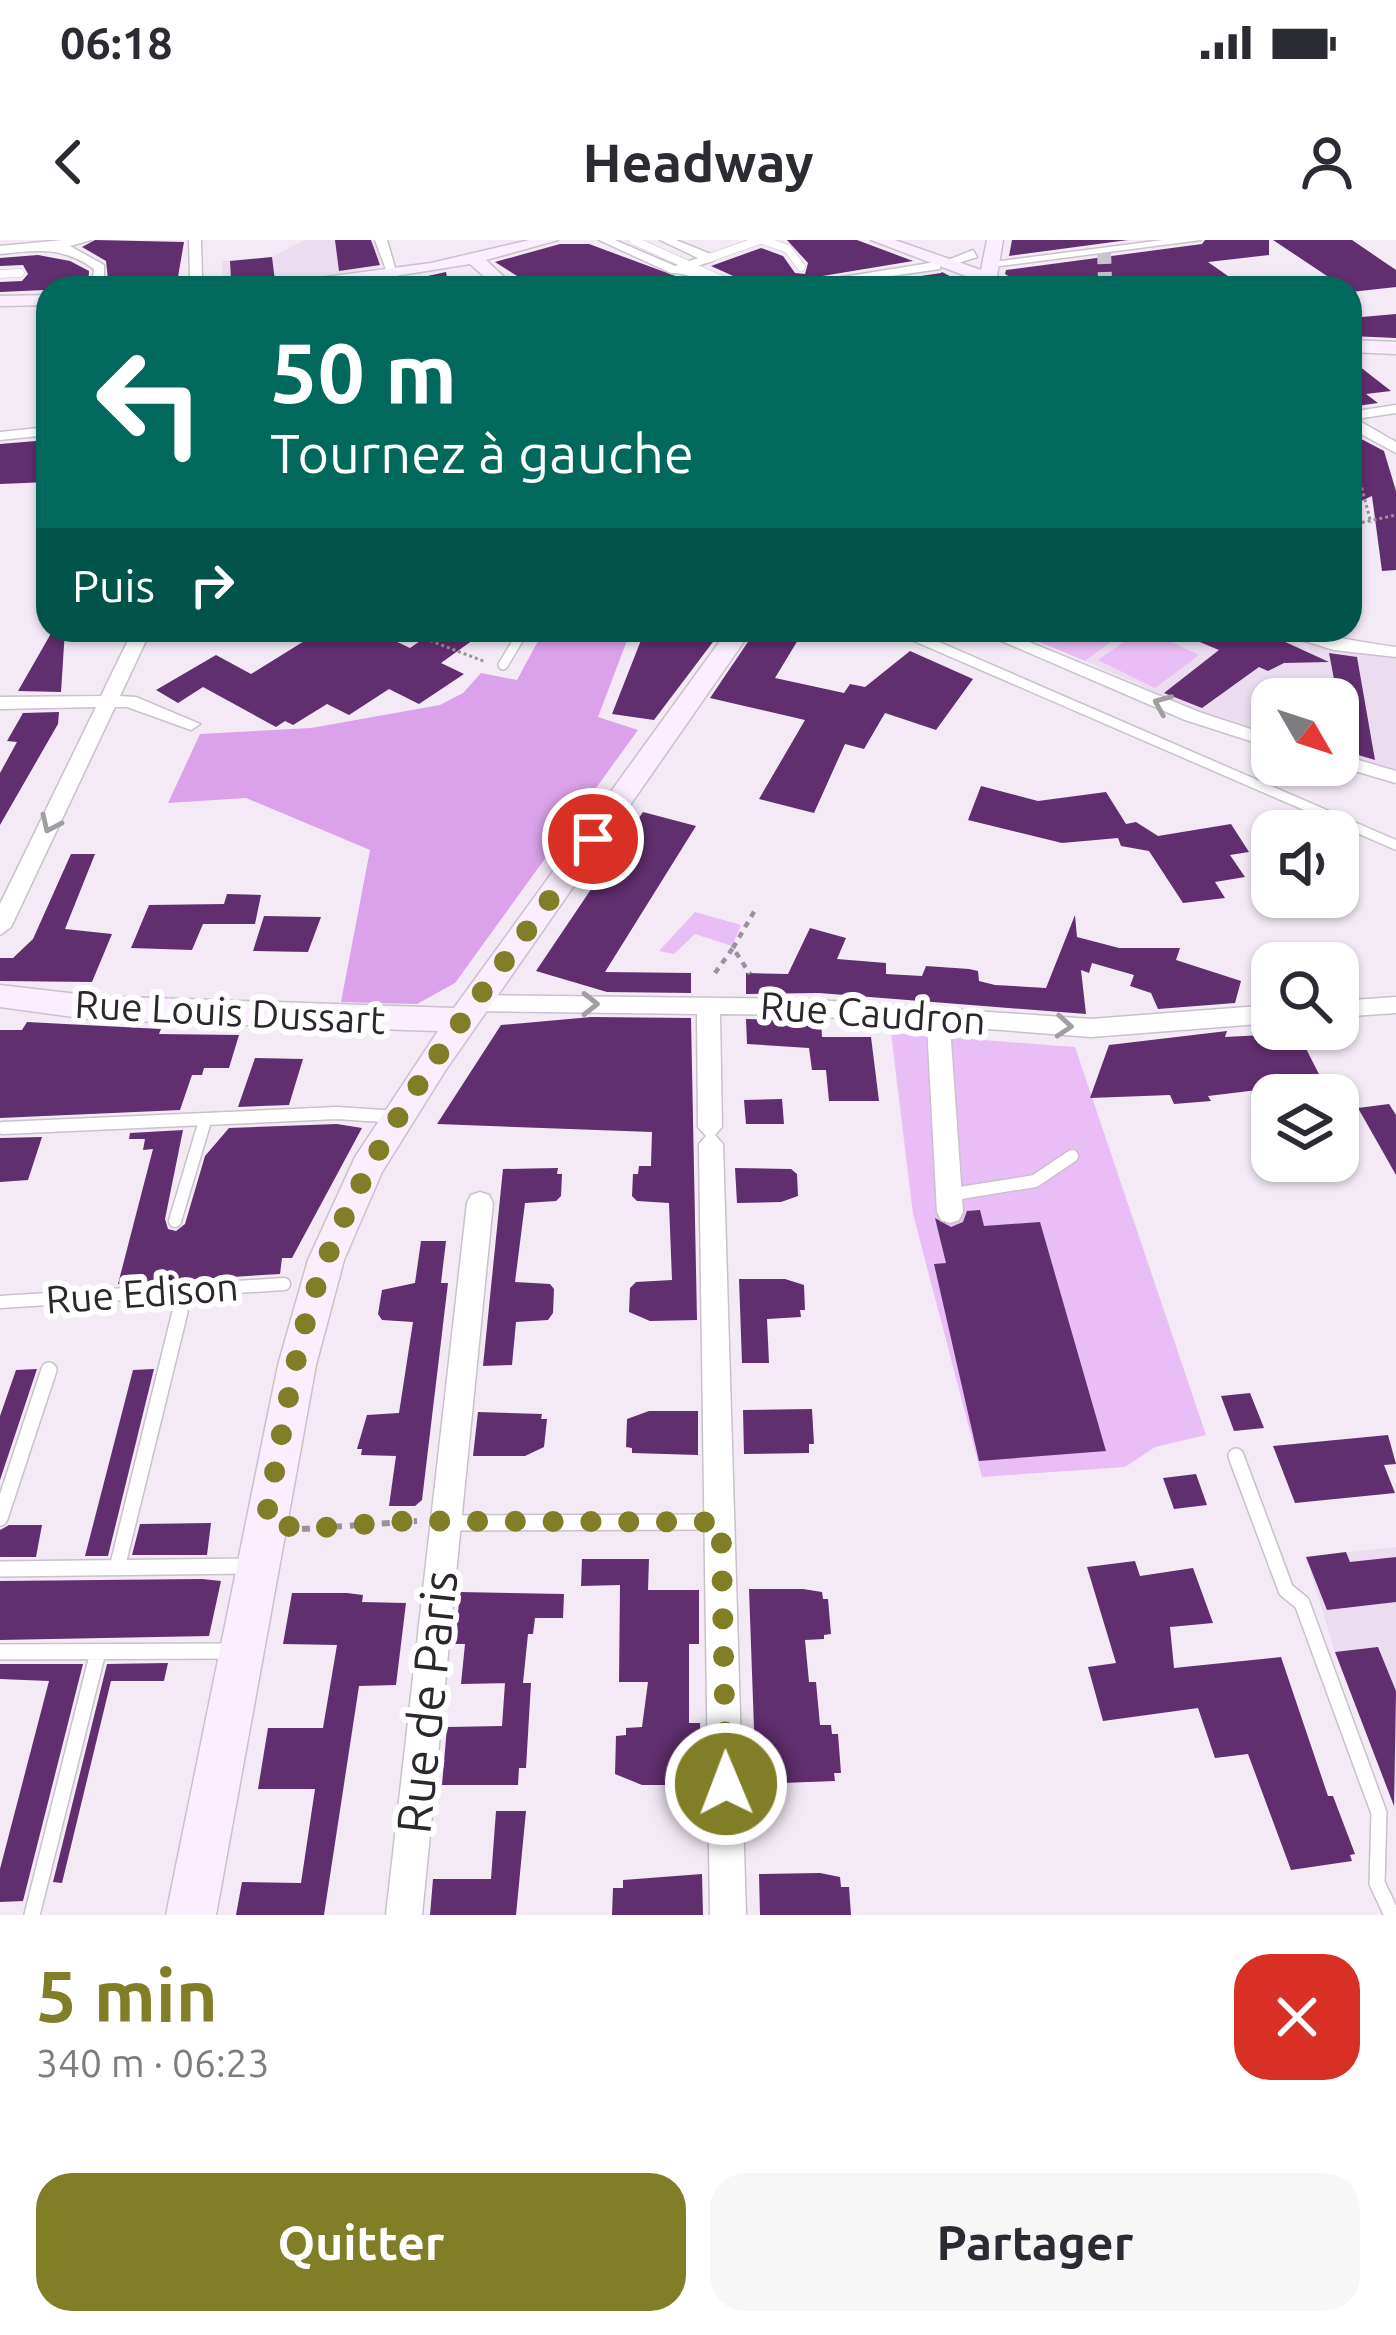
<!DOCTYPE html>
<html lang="fr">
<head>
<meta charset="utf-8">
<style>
  :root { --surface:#fff; --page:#f7f7f7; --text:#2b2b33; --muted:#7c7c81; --accent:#807f27 }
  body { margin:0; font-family:Ubuntu,sans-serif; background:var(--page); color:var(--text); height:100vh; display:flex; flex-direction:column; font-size:45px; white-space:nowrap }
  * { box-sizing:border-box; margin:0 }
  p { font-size:39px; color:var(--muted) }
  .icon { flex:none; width:66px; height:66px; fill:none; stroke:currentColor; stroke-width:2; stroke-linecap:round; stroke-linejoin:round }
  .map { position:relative; height:1675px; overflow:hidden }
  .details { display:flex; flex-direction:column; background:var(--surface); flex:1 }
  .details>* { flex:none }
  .hud { position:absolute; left:36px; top:36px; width:1326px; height:366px; border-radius:36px; box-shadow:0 3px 9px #0004; background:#00695c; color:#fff; overflow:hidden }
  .needle { width:78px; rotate:129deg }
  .controls { position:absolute; left:1251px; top:438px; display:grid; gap:24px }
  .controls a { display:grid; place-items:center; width:108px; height:108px; border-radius:24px; background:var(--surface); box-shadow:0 3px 9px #0004; font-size:60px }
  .pin { position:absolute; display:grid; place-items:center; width:102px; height:102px; color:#fff; margin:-51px; border:6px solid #fff; border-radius:50%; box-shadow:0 3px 12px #0007 }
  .me { position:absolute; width:132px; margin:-66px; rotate:359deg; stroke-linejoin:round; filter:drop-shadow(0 0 9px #0008) }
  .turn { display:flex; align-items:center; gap:42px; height:252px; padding:0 36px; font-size:54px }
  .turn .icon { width:156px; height:156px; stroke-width:2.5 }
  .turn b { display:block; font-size:84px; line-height:102px }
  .then { display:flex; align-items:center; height:114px; padding:0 36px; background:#0003; gap:24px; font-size:45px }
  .round { display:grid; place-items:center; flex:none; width:126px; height:126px; border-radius:36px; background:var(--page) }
  .summary { display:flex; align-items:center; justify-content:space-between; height:204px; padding:0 36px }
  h1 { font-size:72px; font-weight:700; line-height:90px; color:var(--accent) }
  .primary-button { display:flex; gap:24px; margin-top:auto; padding:24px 36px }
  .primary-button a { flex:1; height:138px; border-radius:36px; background:var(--accent); color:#fff; font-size:48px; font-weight:700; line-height:138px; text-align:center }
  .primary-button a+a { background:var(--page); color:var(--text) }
  .status { display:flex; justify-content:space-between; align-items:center; height:84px; padding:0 60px; background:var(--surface); direction:ltr }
  .status svg { height:33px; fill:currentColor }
  header { display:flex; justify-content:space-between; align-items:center; height:156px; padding:0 36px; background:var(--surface); font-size:54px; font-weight:700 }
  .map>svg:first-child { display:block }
</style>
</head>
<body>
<div class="status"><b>06:18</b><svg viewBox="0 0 49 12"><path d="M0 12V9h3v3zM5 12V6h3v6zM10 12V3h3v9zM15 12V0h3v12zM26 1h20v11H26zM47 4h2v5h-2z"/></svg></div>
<header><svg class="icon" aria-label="back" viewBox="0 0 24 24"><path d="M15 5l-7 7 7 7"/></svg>Headway<svg class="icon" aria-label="person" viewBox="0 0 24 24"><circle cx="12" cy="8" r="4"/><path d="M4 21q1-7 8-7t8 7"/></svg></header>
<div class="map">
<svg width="1396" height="1675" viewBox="0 0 1396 1675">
  <rect width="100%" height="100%" fill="#f3eaf6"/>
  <path fill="#ebddef" d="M304,0H367L379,4L382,20L377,21L379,27L307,38L241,43L223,37L222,21L272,17Z
    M1127,390H1264L1309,410L1310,406L1396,416V531L1338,515V459H1272V496L1199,471L1085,421Z
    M1396,1307V1570L1335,1412L1306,1317Z"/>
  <path fill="#e9bdf5" d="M1011,390H1127L1085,421Z
    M1141,390H1146L1199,415L1155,448L1098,420Z
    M695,672L741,685L732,706L695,694L674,714L659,711Z
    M891,793L1075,807L1206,1195L1155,1207L1125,1227L982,1237L913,974Z"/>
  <path fill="#dba2eb" d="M544,390H631L598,477L638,490L455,743L417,764L341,762L370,610L246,558L168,563L200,494L311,488L440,465L463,453L481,433L517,440Z"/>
  <path fill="#612e6f" d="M95,0L184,2L178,37L155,46L109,48L106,21L82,7Z
    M335,0H371L380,25L339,31Z
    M787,0H857L913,21L774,44L771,48H747L742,40L711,26L761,8L783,16L795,33L805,34L808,23Z
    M1012,0H1128L1009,16Z
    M1205,0H1269V15L1208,22L1235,41L1223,43L1230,48H1028L1005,34L1006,30L1202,4Z
    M1273,0H1352L1396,30V47L1351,52Z
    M560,4H589L708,48H536L495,22Z
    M38,15L70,21L89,31L88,48L0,52V42L22,41L28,34L23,25L0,26V18Z
    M272,17L275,41L231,40L230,21Z
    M446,32L449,48H348L400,42Z
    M942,32L973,48H840L941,33Z
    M1396,74V98L1350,96V78Z
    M1350,119L1391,151L1366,154L1378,163L1350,167Z
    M1350,193L1384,211L1396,251V330L1382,331L1372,256L1350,266Z
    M48,200V242L0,244V204Z
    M53,390H65L61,452L18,451Z
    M322,390H372L410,408L436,390H487L441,423L464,434L419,464L389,449L349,475L327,464L293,485L285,481L276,487L203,447L178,463L156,450L216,415L251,434Z
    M645,390H722L654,480L612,474Z
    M756,390H804L775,438L844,453L850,444L865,447L910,411L973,439L936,490L885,473L864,509L845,504L814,573L759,559L805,480L710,458Z
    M1171,390H1259L1329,422L1284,423L1268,431L1259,427L1202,468L1164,453L1219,410Z
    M1329,413L1357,417L1375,520L1348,512Z
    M59,472L58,484L0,585V533L17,502L7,501L23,473Z
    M981,546L1038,561L1106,552L1126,584L1136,582L1158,596L1231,584L1249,612L1230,615L1245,637L1215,642L1225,658L1183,663L1149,611L1121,606L1118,598L1062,603L968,580Z
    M643,572L696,586L605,732L691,733V753L607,752L536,731Z
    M71,614H95L65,689L112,694L92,742L0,741V718H13L33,699Z
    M227,654L261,655L255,684H203L192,710L131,708L149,665L224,664Z
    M1075,675L1077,697L1119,708H1180L1176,720L1241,741L1235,763L1158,769L1151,753L1130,746L1134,735L1092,723L1089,733L1081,730L1086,774L819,753L746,754V733L788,734L810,688L846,698L837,719L886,723V734L922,736L926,726L969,729L978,731L979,741L995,745L1046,748Z
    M264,676L321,677L308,712L253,711Z
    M591,777L691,778L697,1080L650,1081L629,1072L630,1048L636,1042L672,1040L669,963L637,961L632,956L633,934H638L639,926H651L652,892L437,884L501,785Z
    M746,779L821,781L822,797H871L879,861H829L826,830H812L809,808L747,804Z
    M27,782L161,789L159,794L239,795L229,828H204L202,835H192L180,870L0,878V790H22Z
    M1227,791L1225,797L1298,793L1323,842L1208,856L1211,861L1174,864L1170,855L1090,858L1109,805Z
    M255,818L303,819L289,865L238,867Z
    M782,859L784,884H746L744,860Z
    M1389,864L1396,875V935L1358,868Z
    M337,884L362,888L292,1018H282L280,1034L118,1044L153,909L143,910L145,899H129L130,893L183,890L165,979L168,989L176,991L185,984L205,916L229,888Z
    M42,897L28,940L0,942V898Z
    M558,928L557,934H562L561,956L556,961L525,963L515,1042L550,1044L554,1049L553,1073L548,1080L516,1082L512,1125L483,1126L503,929Z
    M735,928L791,929L797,934L798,956L781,962L737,963Z
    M980,970L984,986L1040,982L1106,1211L979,1221L934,1024L946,1023L935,978L951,987L963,982L967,971Z
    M421,1001H446L441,1043H448L422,1260L415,1266H389L396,1216L361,1215L362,1209H357L367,1175L399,1173L413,1082L382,1080L378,1074L382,1050L415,1043Z
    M739,1039H785L804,1045L805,1070H800L801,1077L767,1079L769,1123H742Z
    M37,1129L0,1240V1176L16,1130Z
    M154,1129L108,1316H85L133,1130Z
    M1250,1153L1264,1188L1234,1191L1221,1156Z
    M812,1169L814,1204H809V1213L744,1214L743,1170Z
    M649,1171H698V1215L632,1213V1208L626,1207L627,1179Z
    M478,1172L542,1174L541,1179H547L544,1207L525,1216H473Z
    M1388,1195L1396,1224L1384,1225L1395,1253L1295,1263L1273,1206Z
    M1196,1234L1207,1265L1174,1269L1163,1238Z
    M211,1283L207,1315H132L140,1284Z
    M9,1285H42L36,1317H0V1290Z
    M1346,1312L1350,1322L1396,1317V1362L1327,1370L1306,1317Z
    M582,1319H649L648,1350H699V1404H689V1483H700L701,1545H642L615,1534L616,1496L626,1495V1488L642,1487L648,1442H619L620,1345L581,1346Z
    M1135,1321L1140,1336L1193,1328L1213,1383L1170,1387L1174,1428L1281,1417L1328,1556H1333L1355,1614L1350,1615L1352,1621L1291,1630L1248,1514L1215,1518L1198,1468L1103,1481L1088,1427L1116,1423L1087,1327Z
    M202,1339L221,1341L209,1396L0,1400V1341Z
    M749,1349H803L822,1352L823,1359H828L831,1394L824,1395V1399L805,1400L809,1442H816L820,1485H831L832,1494H838L841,1533H834L835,1541L756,1544Z
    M460,1352L564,1354L563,1378H535L533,1394H528L523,1443H531L526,1528H519L518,1545H442L447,1487L502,1486L505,1443H513L461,1444L465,1404H455Z
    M292,1353H347L363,1355L362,1362L406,1363L396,1445L359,1446L324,1675H236L242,1642L301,1643L315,1549H258L268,1488H323L337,1405L283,1404Z
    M1378,1407L1396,1451L1394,1566L1335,1412Z
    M168,1423L164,1441H111L62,1643L53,1642L107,1424Z
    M0,1424H83L23,1661L0,1662V1629L49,1441L0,1439Z
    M496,1571H526L516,1675H430L433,1639H491Z
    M820,1633L840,1637L841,1647H849L851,1675H760L759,1634Z
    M702,1634L703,1675H612L613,1648H623V1640Z"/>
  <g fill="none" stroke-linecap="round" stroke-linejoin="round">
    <path stroke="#cbc3ce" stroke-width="14" stroke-dasharray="14 8" stroke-linecap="butt" d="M1104,10L1105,40L1113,44L1107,48"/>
    <g stroke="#c9c1cc" stroke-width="9">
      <path id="lane-far3" d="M633,0L739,48
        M763,0L788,9L801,27
        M709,18L760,0
        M0,34L20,33"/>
    </g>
    <g stroke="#c9c1cc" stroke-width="12">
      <path id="lane-far2" d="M900,390L1396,605
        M503,425L524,390"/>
    </g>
    <g stroke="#c9c1cc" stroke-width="15">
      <path id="lane-far1" d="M3,888L337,873L397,877
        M948,955L1035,941L1072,916
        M175,981L205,881
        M0,1062L284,1044
        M180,1075L186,1049"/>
    </g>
    <g stroke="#c9c1cc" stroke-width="18">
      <path id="lane" d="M1236,1216L1286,1350L1302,1363L1379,1573L1377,1643L1392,1675
        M0,1278L49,1130
        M446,1283L720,1282
        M117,1328L180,1072
        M0,1329L250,1326
        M0,1412L234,1411
        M32,1675L98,1412"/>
    </g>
    <g stroke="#c9c1cc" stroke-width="3">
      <path id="street" d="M63,0H91L70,6L104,25V48H92L94,29C62,6 38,10 0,14V6Z
        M189,0H201L202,37L195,48H183L190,37Z
        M375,0H387L398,38L388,35Z
        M599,0H615L675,26L698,18L660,0H676L713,15V21L694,27L731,48C708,48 692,32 671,33Z
        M1163,0H1201L992,27L986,23Z
        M973,10L977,17L949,26L943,22Z
        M936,22L940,23V29L808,48H775Z
        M1396,165V173L1356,179L1396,202V213L1350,188V172Z
        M48,187V195L0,200V192Z
        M133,390H151L120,456L136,457L200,484L191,490L127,467H115L11,687L0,695V664L96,467L0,469V457L101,456Z
        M976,390H1000L1199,472L1272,496V508L1185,480Z
        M1269,390C1311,390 1354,402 1396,407V417L1334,410Z
        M1338,514L1396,531V543L1334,525H1338Z
        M473,755L802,759L1091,779L1272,765V783L1091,797L950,786L963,972L959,980L950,983L941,980L937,972L927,785L802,775L720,774L722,887L715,895L723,904L746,1675H710L699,904L706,896L698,887L697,774L473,771L462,763Z
        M1396,757V773L1338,777V761Z
        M480,952L489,955L493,963L422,1675H386L467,963L471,955Z"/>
    </g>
    <g stroke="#c9c1cc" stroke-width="3">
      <path id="secondary" d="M529,0H558L486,20L516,48H497L470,24L320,48H271L280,43L431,23Z
        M871,0H895L981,30L987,0H1003L997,36L1024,48H977L979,41Z
        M190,43L214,48H181Z
        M48,55V65L0,66V56Z
        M1350,100L1396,102V114L1350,112Z
        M728,390H752L445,831L382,932L344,1020L316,1125L216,1675H166L278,1125L308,1020L355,917L438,791L95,780L0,767V745L95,756L454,768Z"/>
    </g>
    <path stroke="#99929b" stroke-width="3" stroke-dasharray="3 3" stroke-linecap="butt" d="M1351,207L1371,283
      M1350,285L1396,275
      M402,390L486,422"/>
    <path stroke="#99929b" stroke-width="4.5" stroke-dasharray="6 6" stroke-linecap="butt" d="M733,708L755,670
      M715,733L733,708L750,734"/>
    <path stroke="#99929b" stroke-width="6" stroke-dasharray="8 8" stroke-linecap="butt" d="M302,1289L417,1281"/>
    <use href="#lane-far3" stroke="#fff" stroke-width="8"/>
    <use href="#lane-far2" stroke="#fff" stroke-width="9"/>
    <use href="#lane-far1" stroke="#fff" stroke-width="12"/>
    <use href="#lane" stroke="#fff" stroke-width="15"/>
    <use href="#street" fill="#fff" fill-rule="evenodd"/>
    <use href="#secondary" fill="#fbeefe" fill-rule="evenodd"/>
  </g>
  <defs><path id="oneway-chevron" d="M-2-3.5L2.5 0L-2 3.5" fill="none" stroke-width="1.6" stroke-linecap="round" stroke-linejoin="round" transform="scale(3)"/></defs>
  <g stroke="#a09ea0">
    <use href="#oneway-chevron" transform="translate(1162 464) rotate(-157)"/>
    <use href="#oneway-chevron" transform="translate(50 584) rotate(115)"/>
    <use href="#oneway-chevron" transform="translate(590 764)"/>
    <use href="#oneway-chevron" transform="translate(1064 786) rotate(4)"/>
  </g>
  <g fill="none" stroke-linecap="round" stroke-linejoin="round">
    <path stroke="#807f27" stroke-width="21" stroke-dasharray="0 37.8" d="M593,599C499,734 390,861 328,1015C294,1098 283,1195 265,1282L303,1289L406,1281L721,1282L726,1544"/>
  </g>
  <g text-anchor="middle" stroke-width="12" stroke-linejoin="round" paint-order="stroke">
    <g font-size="39" fill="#2b272c" stroke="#fff">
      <text transform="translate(230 772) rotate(3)" y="14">Rue Louis Dussart</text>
      <text transform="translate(873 773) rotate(4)" y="14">Rue Caudron</text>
      <text transform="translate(142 1053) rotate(-4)" y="14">Rue Edison</text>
    </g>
    <g font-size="48" fill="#2b272c" stroke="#fff">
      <text transform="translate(427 1462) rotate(-84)" y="17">Rue de Paris</text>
    </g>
  </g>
</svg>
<div class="controls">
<a><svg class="needle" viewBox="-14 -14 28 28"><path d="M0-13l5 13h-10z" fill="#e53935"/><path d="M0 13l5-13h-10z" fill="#7c7c81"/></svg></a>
<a><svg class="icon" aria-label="sound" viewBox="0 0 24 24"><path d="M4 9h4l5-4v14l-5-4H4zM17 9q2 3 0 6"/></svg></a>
<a><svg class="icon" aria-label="search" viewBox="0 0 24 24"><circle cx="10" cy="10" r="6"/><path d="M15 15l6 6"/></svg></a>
<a><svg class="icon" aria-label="layers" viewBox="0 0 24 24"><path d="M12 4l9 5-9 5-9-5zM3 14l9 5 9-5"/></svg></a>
</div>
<div class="pin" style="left:593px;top:599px;background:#d93025"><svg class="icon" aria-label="arrive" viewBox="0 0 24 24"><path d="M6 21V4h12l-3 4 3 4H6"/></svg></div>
<svg class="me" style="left:726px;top:1544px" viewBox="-20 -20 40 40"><circle r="17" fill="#807f27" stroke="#fff" stroke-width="3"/><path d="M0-11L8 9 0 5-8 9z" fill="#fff"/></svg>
<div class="hud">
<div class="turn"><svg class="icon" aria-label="left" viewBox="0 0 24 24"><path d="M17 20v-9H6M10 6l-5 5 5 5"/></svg><div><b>50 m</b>Tournez à gauche</div></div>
<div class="then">Puis<svg class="icon" aria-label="right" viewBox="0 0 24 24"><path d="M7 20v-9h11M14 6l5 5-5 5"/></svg></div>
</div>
</div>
<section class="details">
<div class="summary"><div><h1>5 min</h1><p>340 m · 06:23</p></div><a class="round" style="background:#d93025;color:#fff"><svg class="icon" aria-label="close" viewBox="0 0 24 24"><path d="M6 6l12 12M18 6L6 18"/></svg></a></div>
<div class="primary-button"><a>Quitter</a><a>Partager</a></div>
</section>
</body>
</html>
